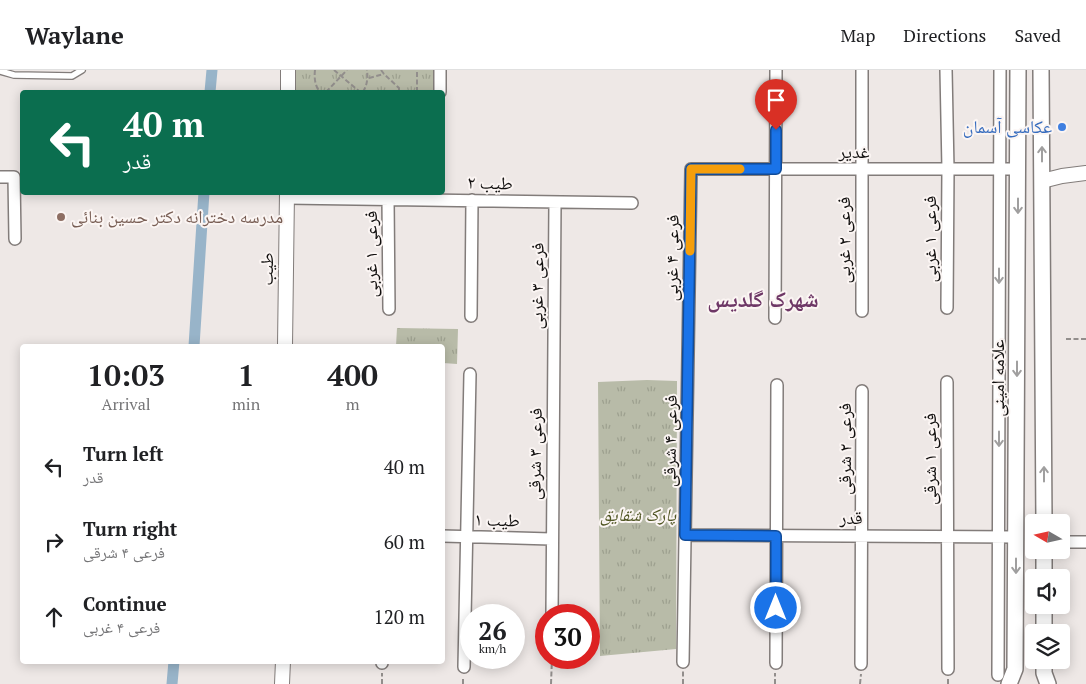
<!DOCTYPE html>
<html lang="en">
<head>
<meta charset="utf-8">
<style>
  :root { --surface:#fff; --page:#f6f6f6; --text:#202124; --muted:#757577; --line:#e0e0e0 }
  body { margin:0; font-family:"PT Serif","Noto Naskh Arabic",serif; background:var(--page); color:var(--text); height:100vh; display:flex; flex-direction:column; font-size:19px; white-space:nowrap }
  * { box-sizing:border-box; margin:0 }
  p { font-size:16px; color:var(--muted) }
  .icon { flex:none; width:28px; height:28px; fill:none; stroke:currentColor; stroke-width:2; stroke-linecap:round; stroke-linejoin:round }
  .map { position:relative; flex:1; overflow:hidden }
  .details { position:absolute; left:20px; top:274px; width:425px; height:320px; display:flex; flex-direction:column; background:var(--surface); border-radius:5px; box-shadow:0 2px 12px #0003 }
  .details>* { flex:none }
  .hud { position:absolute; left:20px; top:20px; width:425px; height:105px; border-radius:5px; box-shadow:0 2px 12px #0003; background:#0b6e4f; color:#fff; overflow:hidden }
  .needle { width:32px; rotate:279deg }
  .tools { position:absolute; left:1025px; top:444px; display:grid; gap:10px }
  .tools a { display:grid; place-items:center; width:45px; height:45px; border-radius:5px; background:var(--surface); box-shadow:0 2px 12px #0003; font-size:25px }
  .speed { position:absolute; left:460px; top:534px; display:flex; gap:10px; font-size:25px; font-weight:700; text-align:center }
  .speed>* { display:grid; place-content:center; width:65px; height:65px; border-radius:50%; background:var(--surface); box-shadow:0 2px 12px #0003; line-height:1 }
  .speed small { font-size:12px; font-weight:400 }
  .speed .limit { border:8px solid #d22; background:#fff; color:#111 }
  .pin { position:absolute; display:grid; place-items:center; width:42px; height:42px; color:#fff; margin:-51px -21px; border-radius:50% 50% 50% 0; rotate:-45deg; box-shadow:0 0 5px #0007 }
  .pin .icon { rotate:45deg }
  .me { position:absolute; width:55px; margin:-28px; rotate:0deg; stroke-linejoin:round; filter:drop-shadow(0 0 4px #0008) }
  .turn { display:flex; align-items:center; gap:18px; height:105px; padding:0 20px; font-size:22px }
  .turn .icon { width:65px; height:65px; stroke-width:2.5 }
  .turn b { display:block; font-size:35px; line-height:42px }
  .eta { display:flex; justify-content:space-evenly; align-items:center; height:85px; text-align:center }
  .eta b { font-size:30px; font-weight:700; line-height:35px }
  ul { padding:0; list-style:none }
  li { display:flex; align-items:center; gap:15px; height:75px; padding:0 20px }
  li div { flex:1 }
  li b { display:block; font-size:19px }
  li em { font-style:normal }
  header { display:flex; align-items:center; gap:30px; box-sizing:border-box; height:70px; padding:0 25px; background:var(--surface); border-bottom:1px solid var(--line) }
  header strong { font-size:24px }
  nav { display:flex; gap:28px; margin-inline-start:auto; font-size:18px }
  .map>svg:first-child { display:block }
</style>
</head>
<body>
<header>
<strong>Waylane</strong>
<nav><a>Map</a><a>Directions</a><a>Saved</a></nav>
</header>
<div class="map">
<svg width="1086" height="614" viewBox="0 0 1086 614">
  <defs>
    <pattern id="park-tufts" width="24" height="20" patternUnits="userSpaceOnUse" patternTransform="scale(1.25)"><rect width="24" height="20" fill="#b8bba8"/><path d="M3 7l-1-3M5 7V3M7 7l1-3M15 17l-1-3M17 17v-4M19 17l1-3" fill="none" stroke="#9da08f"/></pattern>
  </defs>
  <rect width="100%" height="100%" fill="#eee8e6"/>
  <path fill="url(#park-tufts)" d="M293,0H433V22H293Z
    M397,258L458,259L457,294L443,293L442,276H396Z
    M647,310L677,311L676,579L600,586L598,312Z"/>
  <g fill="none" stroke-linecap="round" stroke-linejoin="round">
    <path stroke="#98b4c9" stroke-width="11" d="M210,22L212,0
      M194,276L204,122
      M172,614L174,591"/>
    <g stroke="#827c7a" stroke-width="8">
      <path id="service" d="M0,1L14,5L72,6L82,0"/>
    </g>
    <g stroke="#827c7a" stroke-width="14">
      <path id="minor" d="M440,0V22
        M946,0L948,99L947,238
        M0,107H14L15,169
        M287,128L632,133
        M388,129L389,239
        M862,241V0
        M471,246L472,130
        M775,248L776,0
        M947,312L948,599
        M685,465L1016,467
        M442,466L551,469
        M1061,472H1086
        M552,545L555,132
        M683,592L691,99H1018
        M382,593V591
        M776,593L777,315
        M861,594L862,321
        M464,597L470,304
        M998,605L1000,0"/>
    </g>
    <g stroke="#827c7a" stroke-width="16">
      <path id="tertiary" d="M288,22V0
        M1042,111L1062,106L1086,103
        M285,276L287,122
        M282,614L283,591"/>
    </g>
    <g stroke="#827c7a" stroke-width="18">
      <path id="secondary" d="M1041,0L1044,452
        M1044,480V508
        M1044,535V562
        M1044,590V603L1048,614
        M1009,614L1015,599L1018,0"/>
    </g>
    <path stroke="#928e8c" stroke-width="2" stroke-dasharray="5 2.5" stroke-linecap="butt" d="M315,0C314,8 315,16 320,22
      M334,0L360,22
      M381,0L384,4L399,18V22
      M369,8L384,4
      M326,22L347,0
      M363,22C367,15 368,9 367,0
      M417,22V0
      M1066,269H1086
      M382,614V603
      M463,614V607
      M551,614L552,588
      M683,614V601
      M775,614V603
      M860,614L861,604
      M948,614V608"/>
    <use href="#service" stroke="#fff" stroke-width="5.5"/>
    <use href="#minor" stroke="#fff" stroke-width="11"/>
    <use href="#tertiary" stroke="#fff" stroke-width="14"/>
    <use href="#secondary" stroke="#fff" stroke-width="15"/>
  </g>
  <defs><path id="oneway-shaft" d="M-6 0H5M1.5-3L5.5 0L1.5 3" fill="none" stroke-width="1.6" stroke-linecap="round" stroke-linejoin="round" transform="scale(1.25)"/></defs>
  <g stroke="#a09f9f">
    <use href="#oneway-shaft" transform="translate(1042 84) rotate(-90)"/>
    <use href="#oneway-shaft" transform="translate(1018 136) rotate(90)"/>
    <use href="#oneway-shaft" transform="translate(999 206) rotate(90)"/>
    <use href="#oneway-shaft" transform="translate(1017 299) rotate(90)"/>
    <use href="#oneway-shaft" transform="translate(999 369) rotate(90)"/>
    <use href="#oneway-shaft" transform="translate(1044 404) rotate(-90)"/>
    <use href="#oneway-shaft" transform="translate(1016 496) rotate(90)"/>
  </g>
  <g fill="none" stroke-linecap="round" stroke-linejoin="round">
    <g stroke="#114b97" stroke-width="12">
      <path id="route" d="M776,538V466L685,465L691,99H776V60"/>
    </g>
    <use href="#route" stroke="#1a73e8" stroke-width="9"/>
    <path stroke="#f59e0b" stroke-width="9" d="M690,181L691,99H740"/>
  </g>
  <circle fill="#3f7fe0" stroke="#fbf5f3" stroke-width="2" cx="1062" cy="57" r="5"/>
  <circle fill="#8d6e63" stroke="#fbf5f3" stroke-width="2" cx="61" cy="147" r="5"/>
  <g text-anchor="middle" stroke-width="4" stroke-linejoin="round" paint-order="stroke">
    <g font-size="18" fill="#366cbe" stroke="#fbf5f3" text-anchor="end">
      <text x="1052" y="63">عکاسی آسمان</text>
    </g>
    <g font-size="18" fill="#110f0e" stroke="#fbf5f3">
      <text x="854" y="88">غدیر</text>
      <text transform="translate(490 113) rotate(1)" y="6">طیب ۲</text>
      <text transform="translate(930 169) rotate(-90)" y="6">فرعی ۱ غربی</text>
      <text transform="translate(844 170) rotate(-90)" y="6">فرعی ۲ غربی</text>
      <text transform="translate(371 184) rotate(-90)" y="6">فرعی ۱ غربی</text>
      <text transform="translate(672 188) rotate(-89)" y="6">فرعی ۴ غربی</text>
      <text transform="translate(267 199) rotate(-89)" y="6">طیب</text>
      <text transform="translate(537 216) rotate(-89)" y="6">فرعی ۳ غربی</text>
      <text transform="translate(998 308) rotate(-90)" y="6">علامه امینی</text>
      <text transform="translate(670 371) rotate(-89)" y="6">فرعی ۴ شرقی</text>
      <text transform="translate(845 379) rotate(-90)" y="6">فرعی ۲ شرقی</text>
      <text transform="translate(535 384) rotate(-89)" y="6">فرعی ۳ شرقی</text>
      <text transform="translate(930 389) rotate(-90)" y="6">فرعی ۱ شرقی</text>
      <text x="851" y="454">قدر</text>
      <text transform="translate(497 450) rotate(1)" y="6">طیب ۱</text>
    </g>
    <g font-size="18" fill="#785e54" stroke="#fbf5f3" text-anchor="start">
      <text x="71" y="153">مدرسه دخترانه دکتر حسین بنائی</text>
    </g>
    <g font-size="18" font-style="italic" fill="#505623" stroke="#fbf5f3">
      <text x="638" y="451">پارک شقایق</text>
    </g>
    <g font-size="22" font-weight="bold" fill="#6e3766" stroke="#fbf5f3">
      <text x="763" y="237">شهرک گلدیس</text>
    </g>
  </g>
</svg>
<div class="tools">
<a><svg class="needle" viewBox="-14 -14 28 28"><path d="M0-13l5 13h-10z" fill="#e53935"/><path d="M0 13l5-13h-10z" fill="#757577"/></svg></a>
<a><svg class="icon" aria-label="sound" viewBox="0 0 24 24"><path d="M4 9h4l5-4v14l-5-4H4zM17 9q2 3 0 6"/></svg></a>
<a><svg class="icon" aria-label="layers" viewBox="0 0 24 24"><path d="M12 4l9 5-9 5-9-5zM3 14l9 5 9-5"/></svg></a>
</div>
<div class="speed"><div>26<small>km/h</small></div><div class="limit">30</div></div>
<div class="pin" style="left:776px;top:60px;background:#d93025"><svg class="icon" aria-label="arrive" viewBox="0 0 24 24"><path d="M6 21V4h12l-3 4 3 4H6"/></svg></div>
<svg class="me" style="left:776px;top:538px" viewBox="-20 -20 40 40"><circle r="17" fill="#1a73e8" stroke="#fff" stroke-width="3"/><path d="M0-11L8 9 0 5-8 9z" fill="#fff"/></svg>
<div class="hud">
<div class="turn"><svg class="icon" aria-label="left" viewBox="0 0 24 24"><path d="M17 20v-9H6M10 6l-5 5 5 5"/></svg><div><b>40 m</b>قدر</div></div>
</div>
<section class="details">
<div class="eta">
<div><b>10:03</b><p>Arrival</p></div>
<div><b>1</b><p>min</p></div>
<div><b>400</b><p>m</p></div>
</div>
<ul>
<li><svg class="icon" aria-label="left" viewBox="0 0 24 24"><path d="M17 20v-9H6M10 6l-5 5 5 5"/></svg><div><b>Turn left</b><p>قدر</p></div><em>40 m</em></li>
<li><svg class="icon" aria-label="right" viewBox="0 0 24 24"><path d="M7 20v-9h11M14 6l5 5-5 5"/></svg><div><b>Turn right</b><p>فرعی ۴ شرقی</p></div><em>60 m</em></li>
<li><svg class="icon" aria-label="ahead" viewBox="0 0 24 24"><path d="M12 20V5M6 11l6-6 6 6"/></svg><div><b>Continue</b><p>فرعی ۴ غربی</p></div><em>120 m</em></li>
</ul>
</section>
</div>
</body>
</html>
